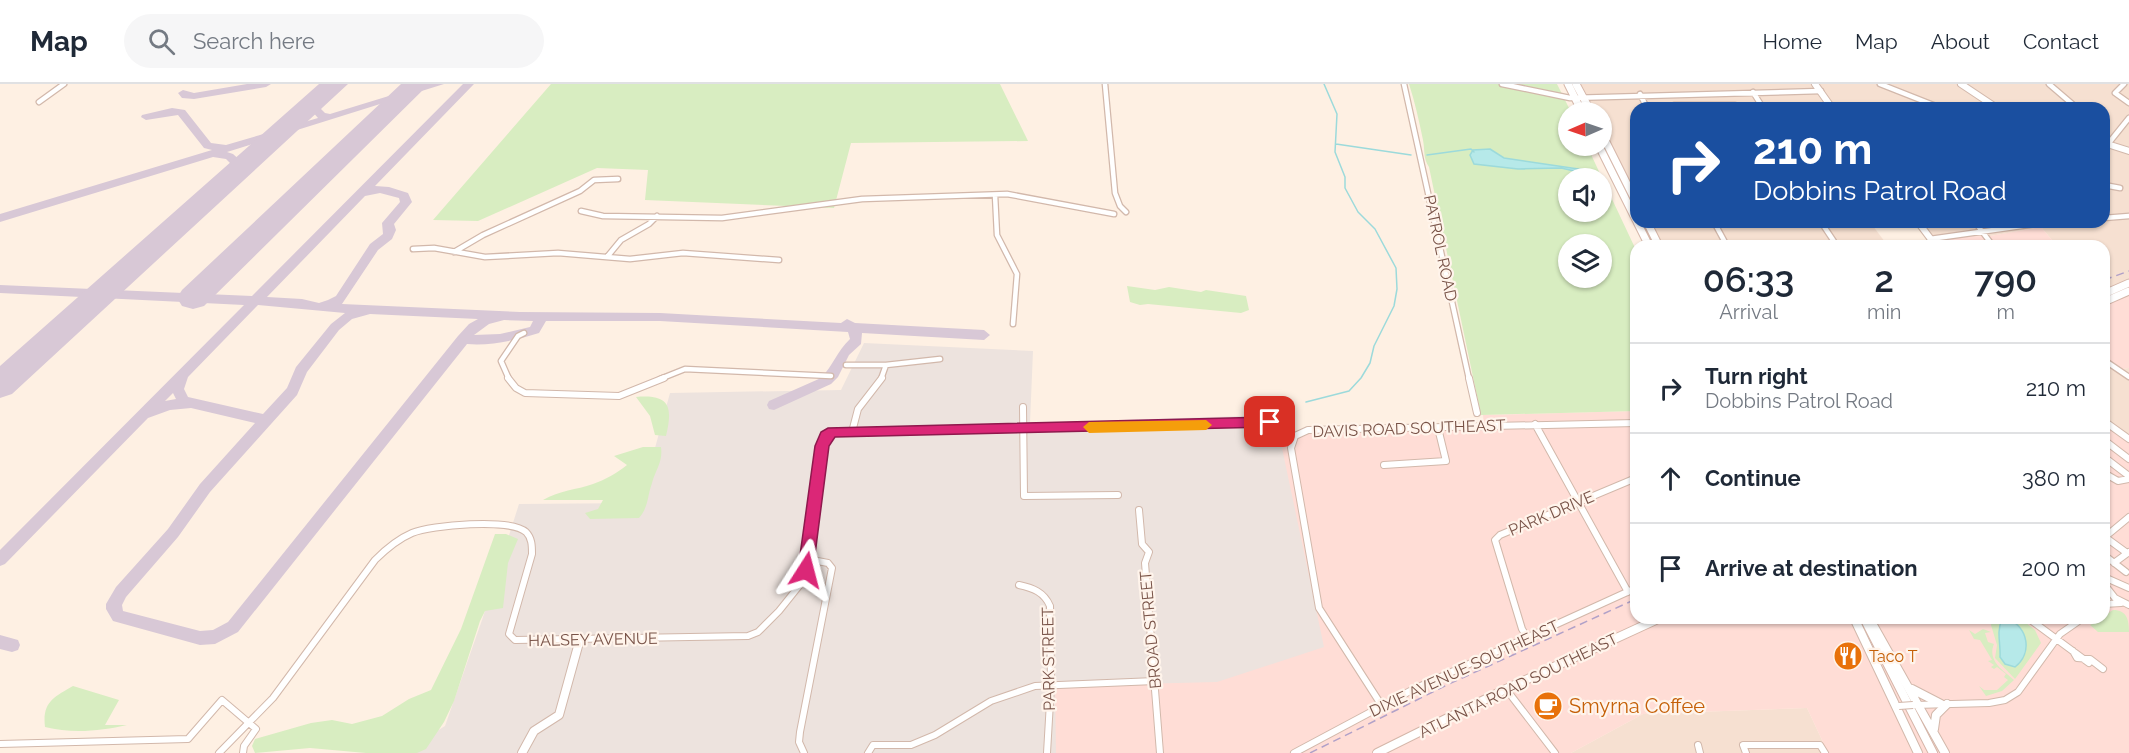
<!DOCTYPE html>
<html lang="en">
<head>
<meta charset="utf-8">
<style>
  :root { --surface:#fff; --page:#f6f6f7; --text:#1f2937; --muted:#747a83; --line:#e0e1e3 }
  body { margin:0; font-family:Raleway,sans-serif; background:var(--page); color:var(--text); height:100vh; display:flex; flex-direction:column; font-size:22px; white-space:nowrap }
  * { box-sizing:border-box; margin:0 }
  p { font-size:20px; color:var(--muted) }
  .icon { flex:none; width:33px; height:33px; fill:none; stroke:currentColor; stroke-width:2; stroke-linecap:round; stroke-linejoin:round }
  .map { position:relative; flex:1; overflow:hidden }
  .drawer { position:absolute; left:1630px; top:156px; width:480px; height:384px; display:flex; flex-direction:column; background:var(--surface); border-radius:18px; box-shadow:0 2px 4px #0004 }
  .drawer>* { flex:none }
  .top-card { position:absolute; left:1630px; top:18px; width:480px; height:126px; border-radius:18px; box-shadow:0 2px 4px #0004; background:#1a4fa0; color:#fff; overflow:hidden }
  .needle { width:39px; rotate:268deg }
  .fabs { position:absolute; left:1558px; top:18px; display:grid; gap:12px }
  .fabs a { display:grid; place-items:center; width:54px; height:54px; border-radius:50%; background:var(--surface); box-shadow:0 2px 4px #0004; font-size:30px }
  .pin { position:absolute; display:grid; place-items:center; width:51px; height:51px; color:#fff; margin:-26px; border-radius:12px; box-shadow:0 3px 9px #0006 }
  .me { position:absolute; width:66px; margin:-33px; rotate:9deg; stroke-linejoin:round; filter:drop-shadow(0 0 4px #0008) }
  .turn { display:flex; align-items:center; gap:21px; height:126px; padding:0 24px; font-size:27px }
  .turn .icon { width:78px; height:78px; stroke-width:2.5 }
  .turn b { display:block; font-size:42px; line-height:51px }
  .eta { display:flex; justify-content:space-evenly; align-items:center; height:102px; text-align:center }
  .eta b { font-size:36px; font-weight:600; line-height:42px }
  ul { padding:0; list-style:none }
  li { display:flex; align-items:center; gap:18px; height:90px; padding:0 24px; border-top:2px solid var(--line) }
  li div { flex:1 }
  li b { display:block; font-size:22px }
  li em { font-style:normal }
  header { display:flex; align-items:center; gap:36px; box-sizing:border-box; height:84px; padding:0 30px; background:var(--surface); border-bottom:2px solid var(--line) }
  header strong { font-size:28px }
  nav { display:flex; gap:33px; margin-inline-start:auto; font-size:21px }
  .search { width:420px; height:54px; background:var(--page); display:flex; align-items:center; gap:15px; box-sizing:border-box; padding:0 21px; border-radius:33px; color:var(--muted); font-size:22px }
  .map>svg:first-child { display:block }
</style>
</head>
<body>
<header>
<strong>Map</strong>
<div class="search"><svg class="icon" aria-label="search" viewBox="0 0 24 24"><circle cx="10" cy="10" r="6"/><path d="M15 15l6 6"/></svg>Search here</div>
<nav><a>Home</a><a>Map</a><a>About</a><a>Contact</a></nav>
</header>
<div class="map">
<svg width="2129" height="669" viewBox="0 0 2129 669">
  <rect width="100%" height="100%" fill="#fef0e3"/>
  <path fill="#f6e0d1" d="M1581,0H2129V196L2106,220L2104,162H2057L2041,143L1990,152L1930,153L1919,138H2104V24H1636V110L1602,42V28H1595Z
    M1651,138H1870L1888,162H1664Z
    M2104,275L2121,285L2129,284V352L2105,333Z
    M1807,624L1828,669H1571L1643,630Z"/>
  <path fill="#ffddd6" d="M2041,143L2057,162H1937L1930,153L1990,152Z
    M2129,196V284L2121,285L2105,275L2104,217L2107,219Z
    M1636,327V534H2104L2105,333L2129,352V669H1828L1807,624L1643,630L1571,669H1050L1048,595L1152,467L1286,351L1285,349L1327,342L1484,341L1483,331Z"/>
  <path fill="#ede3de" d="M864,259L1033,267L1030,339L1275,331L1324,563L1217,598L1055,602L1056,669H411L413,662L445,642L482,536L519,420L640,419L670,309L841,306Z"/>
  <path fill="#d8edc1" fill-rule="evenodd" d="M551,0H1000L1028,57L851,59L834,124L645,116L648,86L597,84L478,137L433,136Z
    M1409,0H1557L1571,28H1569V62H1587L1636,166V327L1481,331L1429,83C1423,74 1425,66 1423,56C1419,37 1415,18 1409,0ZM1569,94H1602V128H1569ZM1569,160H1602V194H1569Z
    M1127,202L1155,206L1169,203L1201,208L1206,206L1246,212L1249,226L1241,229L1148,220L1140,221L1130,218Z
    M636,313C670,310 673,323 666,352L655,351L650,332Z
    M643,363H661C663,378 656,385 652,399C647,413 649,422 639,434L590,435L585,429L598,425L603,416H543C560,406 576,406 593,400C605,396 617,389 627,381L614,372Z
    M495,450H506L518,455L508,479L503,524L485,527L480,537L454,617L444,638L426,665L417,669H366L310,664L255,669L252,662L255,655L311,639L332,636L352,640L382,632L409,615L431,606L461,545Z
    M2113,526C2127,526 2129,536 2129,548H2098L2090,541L2104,534L2105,531Z
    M1993,534H2020L2035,546L2041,559L2015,595L1995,574L1997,561L1991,541Z
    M1983,545L1991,548L1985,549L1988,558L1994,560C1987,577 2003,586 2014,596L2002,607L1986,612L1979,602L1984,606H1997L2008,596L2004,593L2006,590L1997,583L1994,585L1991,583L1994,581L1988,577L1992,576L1980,556L1974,555L1969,546L1975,550Z
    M73,602L119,616L105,641H127C101,647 72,650 45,643C42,618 54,613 73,602Z"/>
  <path fill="#b6e9e9" stroke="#9cdadb" stroke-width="1.5" d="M1490,65L1504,74L1585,86L1588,90L1561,84L1518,85L1474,80L1470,71L1473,66Z
    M2008,535C2028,543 2033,569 2015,583L2005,580L2000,573C2001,561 1996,547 2002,536Z"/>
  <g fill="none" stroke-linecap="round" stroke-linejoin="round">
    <path stroke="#9cdadb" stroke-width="1.5" d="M1336,60L1411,71
      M1427,71L1471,65L1474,68
      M1588,89L1605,96
      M1306,318L1349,307L1361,294L1370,279L1374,262L1394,222L1397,205L1396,184L1375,145L1358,128L1345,104V93L1335,68L1337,30L1324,0"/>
    <path fill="#d8c8d6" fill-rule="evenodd" d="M247,0H271L266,3L194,15L182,14L178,9L183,6L194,9Z
      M428,0H444L227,68L233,70L242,78V85L233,98H225L223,95L230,85V79L226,75L213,73L0,138V130L212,66L204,64L178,31L146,36L141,33L142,31L172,24L185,26L211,59L226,61L318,34L311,26L317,11H325L326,13L321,25L325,29L330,30Z
      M463,0H474L375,102L389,103L408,109L412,118L394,140L396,146L392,155L378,166L342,220L520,228L660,229L841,239L847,235L855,239L984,246L990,251L984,256L862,249L861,260L849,271L838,293L831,300L774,326L769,325L767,321L769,317L821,294C833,282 837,267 850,255L848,248L660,237H546L539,249C516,256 492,262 467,260L238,548L215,560L200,561L113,537L106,525V520L116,503L168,445L200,400L255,339L191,324L170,326L148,334L5,480L0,482V466L244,221L0,209V201L252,212ZM380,109L399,114L400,118L382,139L383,150L370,160L336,212L328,216L319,219L302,215L267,213L365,112ZM258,221L345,229L331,240L296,283L287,304L263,330L188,313L184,305L188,293ZM370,230L478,235L469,240L458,252L228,538L213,546L200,547L123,527L122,521L126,513L178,453L210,408L297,311L307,288L339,246L352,235ZM504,236L533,237L530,243L500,250L474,251L489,240ZM173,309L176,315L165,317Z
      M0,551L18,556L20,561L18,566L12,568L0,565Z"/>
    <path fill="#d8c8d6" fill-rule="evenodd" d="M319,0H348L12,310L0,314V282Z
      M401,0H429L204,222L193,225L182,222L177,214L182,206Z"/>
    <g stroke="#d2b8ab" stroke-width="7">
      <path id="minor-far1" d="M1105,0L1115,109L1120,122L1126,128
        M1404,0L1469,295
        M1502,0L1570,14L1821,7
        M1880,0L1941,24
        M2049,0L2077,24
        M2124,0L2115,9L2129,19
        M1753,8L1763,24
        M1640,10L1647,24
        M39,18L64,0
        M1670,24L1674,21H1735L1742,24
        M2104,54L2108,60L2129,34
        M2104,101L2120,104
        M995,111L997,151L1017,190L1013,240
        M581,127L603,132L722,134L862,115L1007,110L1114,130
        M2104,134L2129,132
        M1714,138L1727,162
        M1821,138L1837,162
        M1975,138L1993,162
        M1930,155L2050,138
        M413,165L434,164L485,173L558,169L630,175L683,169L779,176
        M454,168L483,151L580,107L594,96L618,95
        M607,173L621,156L649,140L657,132
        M2104,276L2129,293
        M846,281H886L940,275
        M509,295L501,277L518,252L524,249
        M660,295L685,285L831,292
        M881,295L886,281"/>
    </g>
    <g stroke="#d2b8ab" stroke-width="8">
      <path id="minor" d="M508,294L516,304L525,309L619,312L664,294
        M1469,294L1477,329
        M1023,323L1024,412L1118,411
        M2104,337L2129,355
        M1535,340L1628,508
        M852,348L858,325L882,294
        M2104,356L2129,375
        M2104,373L2129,392
        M1384,381L1446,377L1438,344
        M2104,389L2118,397L2129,395
        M1139,426L1142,460L1149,468L1145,479L1160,669
        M2105,453L2129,433
        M2105,453L2127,469
        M2104,471L2126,488
        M2114,479L2129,468
        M2104,493L2129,504
        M2104,500L2115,514L2129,521
        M1019,501C1033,504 1044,508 1050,522L1051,601L1047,669
        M2104,520L2121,519
        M2028,534L2089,579
        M1527,553L1522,545L1495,456L1500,451L1636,394
        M2073,567L2077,574L2090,575L2103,585
        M1506,605L1555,669
        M1915,621L1989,619L2005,616L2018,608L2060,550L2083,534
        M1382,622L1319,524L1291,364L1295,352L1308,346L1636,339
        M0,660L188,655L222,616L256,645L244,662L243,669
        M1698,661L1700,669
        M219,669L273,614L375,476C386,465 398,455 412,449C431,441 510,434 526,448C532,454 532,462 532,470L509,550L515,556L748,552L758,548L779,527L803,497L822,362L826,352L833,348L1270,338
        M804,669L799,658L800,648L832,484L828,479L807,475
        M868,669L873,661H911L935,651L991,617L1035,602L1155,597
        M1294,669L1412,606L1636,504
        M1746,669L1743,661H1820L1825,669"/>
    </g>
    <g stroke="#d2b8ab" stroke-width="8">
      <path id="tertiary-far1" d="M1815,0L1832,24
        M1961,0L1997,24
        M2104,59L2129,67
        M1918,138L1936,162"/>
    </g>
    <g stroke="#d2b8ab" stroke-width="10">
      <path id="tertiary" d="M1854,534L1918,669
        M1869,534L1945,669
        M1912,605L1941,620
        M1934,645L1936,631L1947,620
        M522,669L534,647L559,631L580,555"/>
    </g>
    <g stroke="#d5b6a9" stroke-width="9">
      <path id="secondary-far1" d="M1568,0L1582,28
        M1576,0L1591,28
        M1602,50L1636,118
        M1599,62L1636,136
        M1637,138L1649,162
        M1647,138L1659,162
        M2104,210L2129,199
        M2104,218L2129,207"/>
    </g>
    <g stroke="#d5b6a9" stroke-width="10">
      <path id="secondary" d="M1864,534L1933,669
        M1377,669L1506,605L1660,534"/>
    </g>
    <use href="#minor-far1" stroke="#fff" stroke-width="4.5"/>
    <use href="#minor" stroke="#fff" stroke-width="6"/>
    <use href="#tertiary-far1" stroke="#fff" stroke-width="6"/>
    <use href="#tertiary" stroke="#fff" stroke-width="8"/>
    <use href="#secondary-far1" stroke="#fff" stroke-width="7"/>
    <use href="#secondary" stroke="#fff" stroke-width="8"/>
    <path stroke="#b1a1c8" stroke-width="1.5" stroke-dasharray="8 5" stroke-linecap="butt" d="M2104,196L2129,187
      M1310,669L1449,600L1636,515"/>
    <g stroke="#d2b8ab" stroke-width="8" stroke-linecap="butt">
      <path id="minor-bridge" d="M1899,622L1913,621"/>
    </g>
    <use href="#minor-bridge" stroke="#fff" stroke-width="6"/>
  </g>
  <path fill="#db2777" stroke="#8e194d" stroke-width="1.5" d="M1270,333L1277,338L1270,343L835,353L829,362L813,486L811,490L806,492L800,490L798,486L815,362L821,348L828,344Z"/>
  <path fill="#f59e0b" d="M1206,336L1212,341L1206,346L1089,349L1083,343L1089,338Z"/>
  <defs>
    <g id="restaurant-disc" transform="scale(1.5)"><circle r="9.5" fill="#e8710a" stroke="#fff4eb"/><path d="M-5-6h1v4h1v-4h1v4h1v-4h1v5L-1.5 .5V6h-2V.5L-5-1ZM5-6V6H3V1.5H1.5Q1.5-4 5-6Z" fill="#fff"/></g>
    <g id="cafe-disc" transform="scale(1.5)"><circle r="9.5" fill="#e8710a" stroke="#fff4eb"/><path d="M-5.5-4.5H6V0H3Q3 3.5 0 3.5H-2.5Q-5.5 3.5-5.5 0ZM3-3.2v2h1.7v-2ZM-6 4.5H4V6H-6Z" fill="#fff"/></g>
  </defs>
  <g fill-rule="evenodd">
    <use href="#restaurant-disc" x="1848" y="572"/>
    <use href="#cafe-disc" x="1548" y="622"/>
  </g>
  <g text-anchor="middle" stroke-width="4.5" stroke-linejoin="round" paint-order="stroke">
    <g font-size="16" fill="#785247" stroke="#fff4eb">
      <text transform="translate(1441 164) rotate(78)" y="6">PATROL ROAD</text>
      <text transform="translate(1409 344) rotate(-2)" y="6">DAVIS ROAD SOUTHEAST</text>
      <text transform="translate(1551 429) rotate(-23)" y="6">PARK DRIVE</text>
      <text transform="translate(1150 546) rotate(-95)" y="6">BROAD STREET</text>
      <text transform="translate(593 555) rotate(-1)" y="6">HALSEY AVENUE</text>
      <text transform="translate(1048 575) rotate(-91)" y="6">PARK STREET</text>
      <text transform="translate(1464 584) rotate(-25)" y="6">DIXIE AVENUE SOUTHEAST</text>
      <text transform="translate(1518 601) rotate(-26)" y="6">ATLANTA ROAD SOUTHEAST</text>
    </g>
    <g font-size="16" fill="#c56008" stroke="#fff4eb" text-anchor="start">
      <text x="1869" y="578">Taco T</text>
    </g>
    <g font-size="20" fill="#c56008" stroke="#fff4eb" text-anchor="start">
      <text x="1569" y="629">Smyrna Coffee</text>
    </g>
  </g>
</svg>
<div class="fabs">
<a><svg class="needle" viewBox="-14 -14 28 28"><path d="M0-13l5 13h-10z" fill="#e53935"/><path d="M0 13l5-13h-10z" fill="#747a83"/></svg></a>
<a><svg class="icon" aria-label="sound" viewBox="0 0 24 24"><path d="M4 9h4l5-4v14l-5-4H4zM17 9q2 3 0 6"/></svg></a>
<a><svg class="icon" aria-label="layers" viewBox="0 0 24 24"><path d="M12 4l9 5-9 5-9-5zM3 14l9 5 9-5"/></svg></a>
</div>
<div class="pin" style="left:1270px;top:338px;background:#d93025"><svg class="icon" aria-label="arrive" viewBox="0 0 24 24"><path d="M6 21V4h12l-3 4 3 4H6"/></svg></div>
<svg class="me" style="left:806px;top:486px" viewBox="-20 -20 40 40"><path d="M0-17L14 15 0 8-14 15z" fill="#db2777" stroke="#fff" stroke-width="4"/></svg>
<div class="top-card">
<div class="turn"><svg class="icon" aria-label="right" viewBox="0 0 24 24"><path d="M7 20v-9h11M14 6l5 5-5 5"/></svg><div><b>210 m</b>Dobbins Patrol Road</div></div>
</div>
<section class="drawer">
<div class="eta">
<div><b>06:33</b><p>Arrival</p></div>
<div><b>2</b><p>min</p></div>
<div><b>790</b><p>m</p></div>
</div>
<ul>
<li><svg class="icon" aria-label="right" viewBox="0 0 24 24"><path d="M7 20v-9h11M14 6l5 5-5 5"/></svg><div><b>Turn right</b><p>Dobbins Patrol Road</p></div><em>210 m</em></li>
<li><svg class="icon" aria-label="ahead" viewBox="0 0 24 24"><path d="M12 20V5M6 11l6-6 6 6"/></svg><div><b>Continue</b></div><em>380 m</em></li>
<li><svg class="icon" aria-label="arrive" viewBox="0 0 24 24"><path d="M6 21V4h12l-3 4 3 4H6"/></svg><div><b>Arrive at destination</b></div><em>200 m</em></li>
</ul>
</section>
</div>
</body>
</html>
